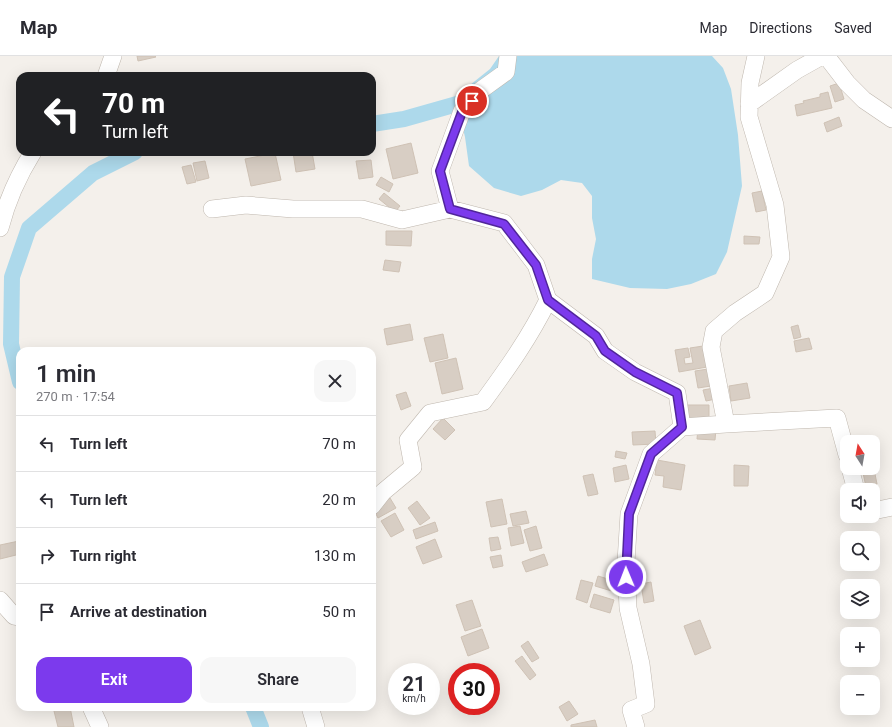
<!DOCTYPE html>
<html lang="en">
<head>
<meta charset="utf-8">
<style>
  :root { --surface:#fff; --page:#f7f7f7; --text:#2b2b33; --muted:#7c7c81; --line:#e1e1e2; --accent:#7c3aed }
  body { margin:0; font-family:Roboto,sans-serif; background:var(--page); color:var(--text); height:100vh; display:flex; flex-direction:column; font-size:15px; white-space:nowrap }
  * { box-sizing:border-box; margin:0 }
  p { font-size:13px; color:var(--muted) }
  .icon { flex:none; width:22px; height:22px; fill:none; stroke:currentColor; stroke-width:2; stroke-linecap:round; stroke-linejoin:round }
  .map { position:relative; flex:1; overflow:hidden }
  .drawer { position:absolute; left:16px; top:291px; width:360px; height:364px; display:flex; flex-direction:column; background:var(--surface); border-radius:12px; box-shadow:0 4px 16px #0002 }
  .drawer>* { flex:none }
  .hud { position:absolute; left:16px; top:16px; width:360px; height:84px; border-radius:12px; box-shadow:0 4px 16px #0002; background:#202124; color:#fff; overflow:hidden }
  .needle { width:26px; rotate:349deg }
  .tools { position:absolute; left:840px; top:379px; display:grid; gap:8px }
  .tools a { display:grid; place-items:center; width:40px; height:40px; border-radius:8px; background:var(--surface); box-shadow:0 4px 16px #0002; font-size:20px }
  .speed { position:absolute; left:388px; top:607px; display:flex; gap:8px; font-size:20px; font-weight:700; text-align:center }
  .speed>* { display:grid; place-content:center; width:52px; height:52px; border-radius:50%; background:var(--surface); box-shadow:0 4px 16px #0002; line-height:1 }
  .speed small { font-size:10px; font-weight:400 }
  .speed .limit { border:6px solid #d22; background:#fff; color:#111 }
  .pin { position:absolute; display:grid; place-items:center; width:34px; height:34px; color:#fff; margin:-17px; border:2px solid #fff; border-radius:50%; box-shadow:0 1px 4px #0007 }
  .me { position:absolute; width:44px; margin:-22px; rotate:359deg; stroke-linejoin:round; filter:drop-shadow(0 0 3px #0008) }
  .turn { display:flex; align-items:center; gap:14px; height:84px; padding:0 20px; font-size:18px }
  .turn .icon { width:52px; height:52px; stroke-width:2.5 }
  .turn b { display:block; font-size:28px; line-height:34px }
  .round { display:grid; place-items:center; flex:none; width:42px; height:42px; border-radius:12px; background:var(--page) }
  .overview { display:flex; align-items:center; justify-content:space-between; height:68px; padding:0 20px }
  h1 { font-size:24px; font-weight:600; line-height:30px }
  .cta { display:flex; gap:8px; margin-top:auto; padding:8px 20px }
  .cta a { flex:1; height:46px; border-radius:12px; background:var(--accent); color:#fff; font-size:16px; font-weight:600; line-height:46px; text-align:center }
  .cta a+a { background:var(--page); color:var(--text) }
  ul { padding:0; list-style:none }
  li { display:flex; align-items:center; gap:12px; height:56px; padding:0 20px; border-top:1px solid var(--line) }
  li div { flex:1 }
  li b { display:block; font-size:15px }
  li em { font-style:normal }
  header { display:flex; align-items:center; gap:24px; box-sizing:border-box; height:56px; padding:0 20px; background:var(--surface); border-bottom:1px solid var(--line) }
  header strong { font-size:19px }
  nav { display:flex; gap:22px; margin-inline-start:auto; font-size:14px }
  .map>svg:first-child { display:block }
</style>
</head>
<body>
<header>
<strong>Map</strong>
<nav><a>Map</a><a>Directions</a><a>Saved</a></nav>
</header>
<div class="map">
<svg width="892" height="671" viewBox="0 0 892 671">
  <rect width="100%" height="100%" fill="#f4f0eb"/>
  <path fill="#add9eb" d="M499,0H712L723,12L731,33L738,79L742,130L727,196L716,218L691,228L667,233L630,232L592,223V203L596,183L592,162V140L582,127L561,124L542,134L521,140L494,132L469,110L465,81L457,48L470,29L490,13Z"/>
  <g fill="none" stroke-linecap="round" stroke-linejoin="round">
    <path stroke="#add9eb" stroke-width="16" d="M372,68L404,63L457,48
      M20,326L11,288L12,221L29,172L93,117L135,96
      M253,651L261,671"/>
  </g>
  <path fill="#d8cec4" stroke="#cfc2b5" d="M137,0H155L156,1L138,5Z
    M839,27L844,43L835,46L830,30Z
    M828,36L832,52L797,60L795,49L804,47L803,45L820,41V38Z
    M839,61L842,70L827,76L824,67Z
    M411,87L418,117L393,123L386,93Z
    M293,96H312L315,113L296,116Z
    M275,97L281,124L251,130L245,103Z
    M371,104L373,121L359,123L356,105Z
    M205,105L209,122L197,125L193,107Z
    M191,109L196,126L187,128L182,111Z
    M381,121L393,128L389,136L376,129Z
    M762,135L766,154L756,156L752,137Z
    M384,137L400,150L395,156L379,143Z
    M386,175H412L411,190L386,189Z
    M744,180L760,181L759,188H744Z
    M385,204L401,206L399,216L383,214Z
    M410,268L413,284L387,289L384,273Z
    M798,269L801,281L794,283L791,271Z
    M443,278L448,302L430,306L424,282Z
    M809,282L812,293L796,296L794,285Z
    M703,290L707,311L679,316L675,294L688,292L690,301L684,302L685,308L693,307L690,292Z
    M456,302L463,333L442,338L435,307Z
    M708,313L711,330L698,332L695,315Z
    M747,327L750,342L731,345L729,330Z
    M714,332L716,343L706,345L703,334Z
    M406,336L411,350L401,354L396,339Z
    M685,349H709V364H685Z
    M443,362L455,374L445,384L433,373Z
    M698,371L716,373L715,384L697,383Z
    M655,375L656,388L633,389L632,376Z
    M616,395L627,397L625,403L615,401Z
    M657,404L685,409L681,434L663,431L664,420L655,419Z
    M873,408L877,428L866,431L862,412H873Z
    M626,409L629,423L615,426L613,412Z
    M734,409L749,410L748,430H734Z
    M593,418L598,438L588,440L583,420Z
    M390,442L396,452L378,462L373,452Z
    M502,443L507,468L491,471L486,446Z
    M417,445L430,462L420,469L408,452Z
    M526,455L529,467L513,470L510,458Z
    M395,457L404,474L391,481L381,465Z
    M435,466L438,475L416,483L413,474Z
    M520,470L524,487L511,490L508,472Z
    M536,470L542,492L530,495L524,474Z
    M498,481L501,493L491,495L489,482Z
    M435,483L442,501L423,508L416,491Z
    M19,485L20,498L0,503V489Z
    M544,498L548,509L526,516L522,506Z
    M501,499L503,510L493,512L490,501Z
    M598,520L618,526L615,536L595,530Z
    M581,524L593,527L587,547L576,543Z
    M651,526L654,545L644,547L641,528Z
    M594,538L614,544L610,557L590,551Z
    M472,544L481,570L465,575L456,549Z
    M700,564L711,592L695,599L684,570Z
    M482,573L489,592L468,600L461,581Z
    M528,585L539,602L532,606L521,590Z
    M522,600L536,619L530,624L515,605Z
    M569,645L578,658L567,665L559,651Z
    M53,651H70L74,671H58Z
    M595,664L597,671H571V669Z"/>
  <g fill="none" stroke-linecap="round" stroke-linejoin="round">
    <g stroke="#bfb7ae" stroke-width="18">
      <path id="minor" d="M756,0L750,27L749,61L775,149L781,201L765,237L735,257L714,275L711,291L726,368L837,362L847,399
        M824,0L827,1L847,27L864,44L892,63
        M106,20L113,0
        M749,48L797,14L822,0
        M212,153L246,149L293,153H362L402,164L450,153L504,167L536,209L548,244L596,280L605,295L635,316L677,337L682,371
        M450,153L440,115L462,55L481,34L506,16L508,0
        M0,172C7,145 18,120 33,96
        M850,412L856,434
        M372,450L383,436L413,411L408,384L430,357L483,346C507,313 530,281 548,244
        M873,455L892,451
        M0,544L14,560L20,561
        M91,651L100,671
        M310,651L316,671
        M636,671L631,654L646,648L641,608L628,552L626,506L629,458L651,398L682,371L726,368"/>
    </g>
    <use href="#minor" stroke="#fff" stroke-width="17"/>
  </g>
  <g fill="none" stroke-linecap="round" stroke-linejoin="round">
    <g stroke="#51269a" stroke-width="10">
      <path id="route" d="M472,45L462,56L440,115L450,153L504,168L536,209L548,244L596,280L605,295L635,316L677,337L682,371L651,398L629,458L626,521"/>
    </g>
    <use href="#route" stroke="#7c3aed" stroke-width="7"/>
  </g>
</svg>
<div class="tools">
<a><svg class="needle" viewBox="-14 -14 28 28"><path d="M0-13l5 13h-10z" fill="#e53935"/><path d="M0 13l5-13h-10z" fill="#7c7c81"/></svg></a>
<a><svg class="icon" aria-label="sound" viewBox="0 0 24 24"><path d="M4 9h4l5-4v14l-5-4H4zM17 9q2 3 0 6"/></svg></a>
<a><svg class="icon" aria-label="search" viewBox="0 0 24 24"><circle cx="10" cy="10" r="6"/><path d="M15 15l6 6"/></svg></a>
<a><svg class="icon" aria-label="layers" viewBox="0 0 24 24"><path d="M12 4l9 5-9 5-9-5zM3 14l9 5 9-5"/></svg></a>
<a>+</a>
<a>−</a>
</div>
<div class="speed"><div>21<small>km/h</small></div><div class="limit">30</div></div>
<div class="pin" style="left:472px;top:45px;background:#d93025"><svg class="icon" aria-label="arrive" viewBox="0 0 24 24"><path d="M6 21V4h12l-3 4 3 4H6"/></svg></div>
<svg class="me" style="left:626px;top:521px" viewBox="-20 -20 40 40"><circle r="17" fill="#7c3aed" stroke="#fff" stroke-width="3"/><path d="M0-11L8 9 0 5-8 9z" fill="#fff"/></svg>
<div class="hud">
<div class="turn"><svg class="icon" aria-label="left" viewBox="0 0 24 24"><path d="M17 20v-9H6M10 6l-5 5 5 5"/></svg><div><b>70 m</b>Turn left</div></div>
</div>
<section class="drawer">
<div class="overview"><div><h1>1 min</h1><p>270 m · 17:54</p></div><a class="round"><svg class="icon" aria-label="close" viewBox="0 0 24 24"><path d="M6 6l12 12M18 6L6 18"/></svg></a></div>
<ul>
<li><svg class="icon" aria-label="left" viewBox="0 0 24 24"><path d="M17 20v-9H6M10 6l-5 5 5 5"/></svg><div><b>Turn left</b></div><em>70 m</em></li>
<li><svg class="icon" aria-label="left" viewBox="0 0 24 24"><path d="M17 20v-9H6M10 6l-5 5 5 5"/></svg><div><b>Turn left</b></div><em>20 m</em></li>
<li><svg class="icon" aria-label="right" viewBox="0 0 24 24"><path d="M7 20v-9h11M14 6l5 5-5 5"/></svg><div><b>Turn right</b></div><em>130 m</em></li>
<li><svg class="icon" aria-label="arrive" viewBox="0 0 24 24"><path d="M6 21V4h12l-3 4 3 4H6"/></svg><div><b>Arrive at destination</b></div><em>50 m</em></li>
</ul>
<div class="cta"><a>Exit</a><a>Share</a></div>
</section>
</div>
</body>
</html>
